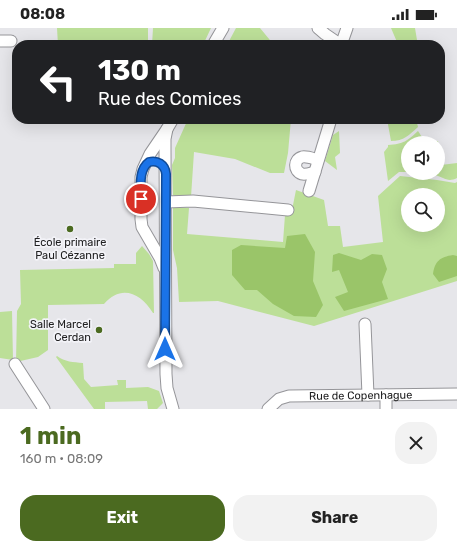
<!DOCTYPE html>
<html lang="en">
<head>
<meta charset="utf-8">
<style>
  :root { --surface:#fff; --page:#f2f2f2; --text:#222; --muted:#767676; --accent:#4b6a20 }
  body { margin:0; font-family:Rubik,sans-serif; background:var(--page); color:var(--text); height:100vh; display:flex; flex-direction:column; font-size:15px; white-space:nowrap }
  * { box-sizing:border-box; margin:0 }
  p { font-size:13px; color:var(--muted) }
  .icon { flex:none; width:22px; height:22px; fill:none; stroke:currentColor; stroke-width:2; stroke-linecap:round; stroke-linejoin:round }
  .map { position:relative; height:381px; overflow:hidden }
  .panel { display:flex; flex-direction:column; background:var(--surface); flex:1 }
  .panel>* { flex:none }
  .hud { position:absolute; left:12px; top:12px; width:433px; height:84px; border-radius:16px; box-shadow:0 4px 16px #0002; background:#202124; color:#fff; overflow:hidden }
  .fabs { position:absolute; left:401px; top:108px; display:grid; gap:8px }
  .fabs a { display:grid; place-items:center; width:44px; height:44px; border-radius:50%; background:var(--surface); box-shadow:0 4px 16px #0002; font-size:20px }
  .pin { position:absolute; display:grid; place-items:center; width:34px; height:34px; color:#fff; margin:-17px; border:2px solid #fff; border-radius:50%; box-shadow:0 1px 4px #0007 }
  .me { position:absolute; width:44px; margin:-22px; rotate:0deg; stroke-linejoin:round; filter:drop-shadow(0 0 3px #0008) }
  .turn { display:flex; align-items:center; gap:14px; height:84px; padding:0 20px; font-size:18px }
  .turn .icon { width:52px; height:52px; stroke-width:2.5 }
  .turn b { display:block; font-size:28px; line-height:34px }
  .round { display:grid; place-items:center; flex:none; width:42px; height:42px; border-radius:16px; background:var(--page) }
  .head { display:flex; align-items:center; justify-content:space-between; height:68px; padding:0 20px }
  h1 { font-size:24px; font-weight:700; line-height:30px; color:var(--accent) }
  .primary-button { display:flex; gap:8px; margin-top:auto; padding:8px 20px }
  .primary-button a { flex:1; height:46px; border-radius:16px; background:var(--accent); color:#fff; font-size:16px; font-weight:700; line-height:46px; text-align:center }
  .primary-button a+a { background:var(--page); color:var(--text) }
  .status { display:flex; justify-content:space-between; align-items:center; height:28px; padding:0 20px; background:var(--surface); direction:ltr }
  .status svg { height:11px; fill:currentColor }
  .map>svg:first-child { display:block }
</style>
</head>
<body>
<div class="status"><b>08:08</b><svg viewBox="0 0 49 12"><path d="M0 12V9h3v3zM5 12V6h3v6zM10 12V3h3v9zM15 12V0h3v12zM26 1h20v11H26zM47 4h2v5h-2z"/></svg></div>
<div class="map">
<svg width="457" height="381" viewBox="0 0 457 381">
  <rect width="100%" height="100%" fill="#e6e6ea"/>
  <path fill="#bcdf98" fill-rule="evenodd" d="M57,0H148V17H58Z
    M153,0H211L203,17H152Z
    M236,0H260L274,17H227Z
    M391,0H415L417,12L421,17H396L397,14Z
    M188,91H291L288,125L284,145H270L235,131L194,124L191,169H177L173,167L172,137L175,130V120Z
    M387,91H416L418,99C409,107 404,113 391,113Z
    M339,103L340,125L335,129L337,142L325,133L333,107Z
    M418,103C425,114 425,114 438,113L441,137L457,135V150C447,155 444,149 435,147C429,145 422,146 416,145H438V115H408V144H399L388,153L384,124L388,119V117C404,116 407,113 418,103Z
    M400,148L437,152L455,155L457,154V253L314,298L218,273L179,274L177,240L173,222V179L189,180L187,206L283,214L285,187H291L296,162L324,172L328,198H340L343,219L383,214L378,168ZM408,167H438V197H408Z
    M142,218L149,226L153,233L154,285H153C141,265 121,256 104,276L48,277V322L38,329L16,334L17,283L21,276L20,242L114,240V236H136V225Z
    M12,283L13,332L0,330V284Z
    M57,328C65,334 73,334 83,335L84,351L91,359L118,357L117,352H126V360L148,359L159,363L163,375L157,381H148L147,373L105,374V381H94L56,329Z"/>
  <path fill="#9ac569" d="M305,206L315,224L313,253L323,277L316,289L294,288L273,276L257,262H245L232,247V222L241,217L285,220L287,208Z
    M339,225L361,232L372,226L382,227L387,241L382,254L388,271L344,283L335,269L348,264L339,242L332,244L333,227Z
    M453,227L457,228V248L439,254L433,246C435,233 440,229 453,227Z"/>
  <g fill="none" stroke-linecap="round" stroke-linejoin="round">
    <g stroke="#959599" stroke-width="13">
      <g id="minor">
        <path d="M318,0L325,6L341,17"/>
        <path d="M0,13H11"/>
        <path d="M213,17L223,0"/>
        <path d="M341,17L347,0"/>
        <path d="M167,101L165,111V122L166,346L167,360L173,381"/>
        <path d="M315,144C311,145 306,147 302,146C293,143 294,131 302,129C307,128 314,131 318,132"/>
        <path d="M309,163L331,91"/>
        <path d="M166,174L193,173L288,182"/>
        <path d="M164,240L160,230L142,199L141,191V149L143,141L150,126L167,101L173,91"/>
        <path d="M365,296L368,367"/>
        <path d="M15,336L44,381"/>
        <path d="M386,367V381"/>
        <path id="s1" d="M268,381L279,371L289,368L457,366"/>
      </g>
    </g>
    <use href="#minor" stroke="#fff" stroke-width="11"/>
  </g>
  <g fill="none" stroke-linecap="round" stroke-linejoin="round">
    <g stroke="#114b97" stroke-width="10">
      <path id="route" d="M141,171C141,159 138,142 149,134C157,132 165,136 166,146L165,321"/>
    </g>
    <use href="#route" stroke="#1a73e8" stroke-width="7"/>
  </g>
  <g fill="#4b6a20" stroke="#f3f3f8" stroke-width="1.5">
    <circle cx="70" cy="201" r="4"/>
    <circle cx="99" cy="302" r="4"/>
  </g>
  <g text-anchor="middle" stroke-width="3.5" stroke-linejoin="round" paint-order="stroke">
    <g font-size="11" fill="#202021" stroke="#f3f3f8">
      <text x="70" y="218">École primaire<tspan x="70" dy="13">Paul Cézanne</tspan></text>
      <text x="91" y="300" text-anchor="end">Salle Marcel<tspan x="91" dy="13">Cerdan</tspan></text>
    </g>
    <g font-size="11" fill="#202021" stroke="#f3f3f8">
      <text dy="4" stroke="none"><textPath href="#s1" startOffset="97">Rue de Copenhague</textPath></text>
    </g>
  </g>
</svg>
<div class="fabs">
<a><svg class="icon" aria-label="sound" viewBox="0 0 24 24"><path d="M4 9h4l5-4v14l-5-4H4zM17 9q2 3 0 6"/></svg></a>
<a><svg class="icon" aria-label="search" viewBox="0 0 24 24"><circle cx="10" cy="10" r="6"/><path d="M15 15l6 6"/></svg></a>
</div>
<div class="pin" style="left:141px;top:171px;background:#d93025"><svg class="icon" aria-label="arrive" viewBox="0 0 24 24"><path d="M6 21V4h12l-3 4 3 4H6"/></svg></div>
<svg class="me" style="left:165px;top:321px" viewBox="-20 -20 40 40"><path d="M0-17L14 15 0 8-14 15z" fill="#1a73e8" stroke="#fff" stroke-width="4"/></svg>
<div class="hud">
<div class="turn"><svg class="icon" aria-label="left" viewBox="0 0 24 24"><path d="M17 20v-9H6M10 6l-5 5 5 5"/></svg><div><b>130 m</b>Rue des Comices</div></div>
</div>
</div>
<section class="panel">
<div class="head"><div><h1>1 min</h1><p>160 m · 08:09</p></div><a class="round"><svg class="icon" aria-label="close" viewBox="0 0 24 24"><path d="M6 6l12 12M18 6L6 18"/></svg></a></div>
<div class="primary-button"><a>Exit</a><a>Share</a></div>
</section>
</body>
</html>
